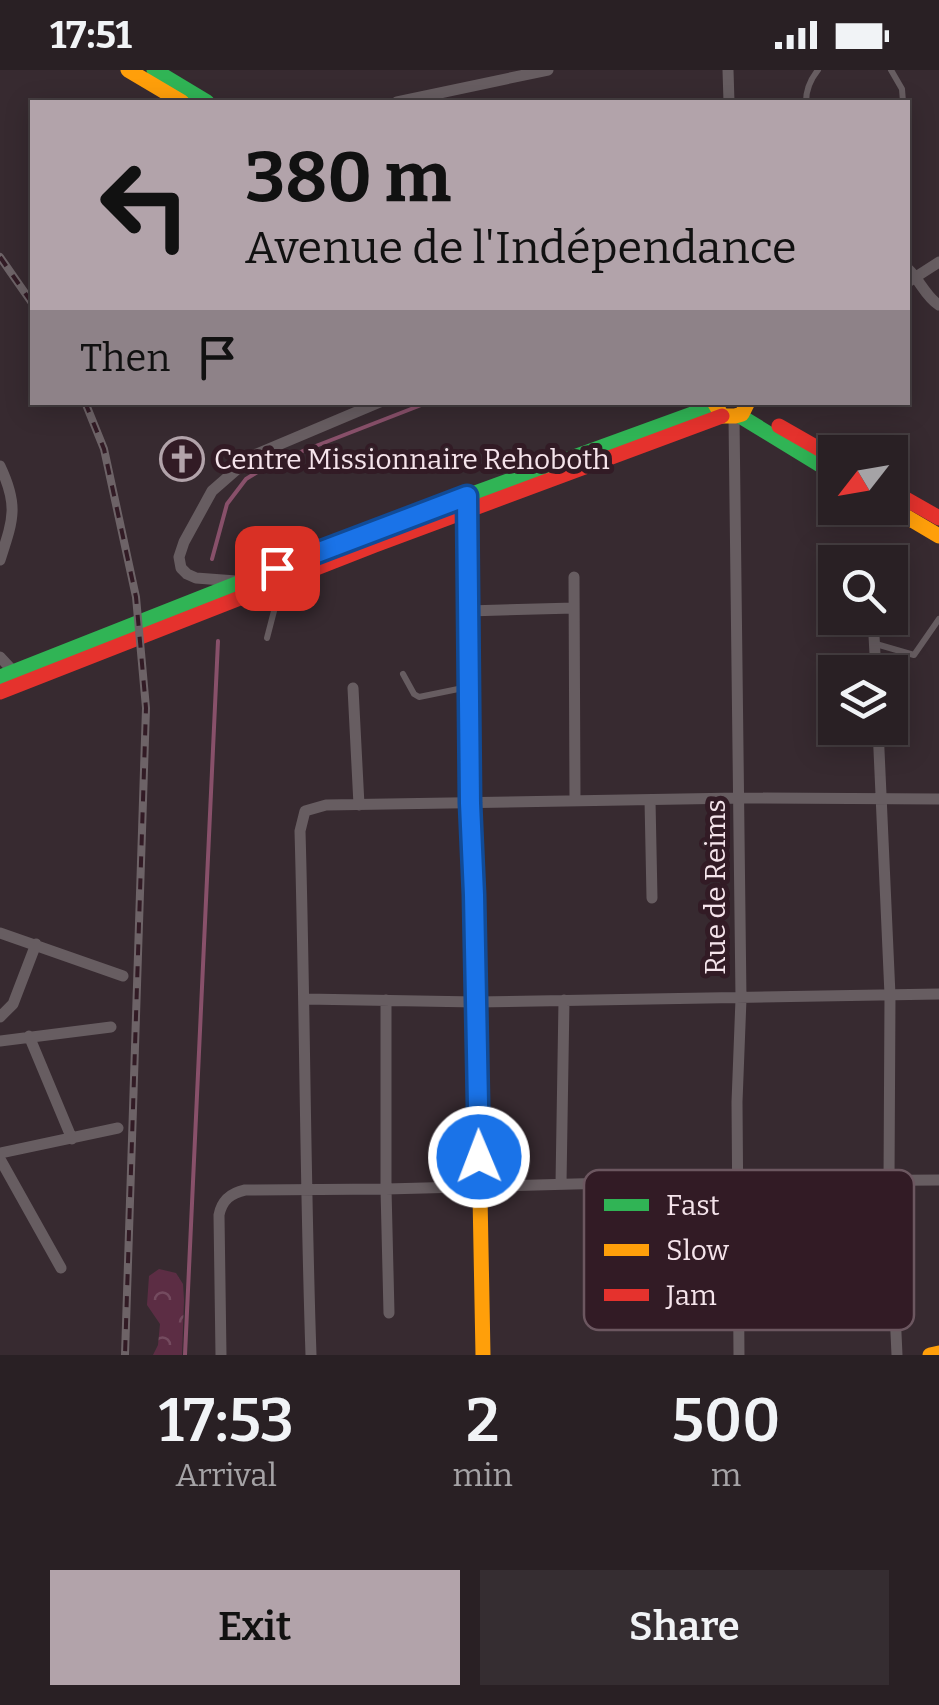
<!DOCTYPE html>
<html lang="en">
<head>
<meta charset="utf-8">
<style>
  :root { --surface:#292024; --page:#352d31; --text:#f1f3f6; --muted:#a5a3a6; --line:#453e41; --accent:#b2a3aa }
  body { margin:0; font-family:Bitter,serif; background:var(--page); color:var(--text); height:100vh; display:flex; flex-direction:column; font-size:38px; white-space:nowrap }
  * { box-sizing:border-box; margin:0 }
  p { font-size:32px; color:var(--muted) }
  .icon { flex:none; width:55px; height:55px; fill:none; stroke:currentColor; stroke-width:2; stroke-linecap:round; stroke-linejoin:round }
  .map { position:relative; height:1285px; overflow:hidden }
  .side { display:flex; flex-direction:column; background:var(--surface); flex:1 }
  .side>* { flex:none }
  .banner { position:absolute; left:30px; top:30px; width:880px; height:305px; border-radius:0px; box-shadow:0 5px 25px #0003,0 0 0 2px var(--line); background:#b2a3aa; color:#111; overflow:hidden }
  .needle { width:65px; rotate:239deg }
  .controls { position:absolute; left:818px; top:365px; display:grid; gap:20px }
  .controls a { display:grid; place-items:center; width:90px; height:90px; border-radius:0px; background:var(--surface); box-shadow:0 5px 25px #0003,0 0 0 2px var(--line); font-size:50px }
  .pin { position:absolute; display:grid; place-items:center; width:85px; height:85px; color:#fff; margin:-42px; border-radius:20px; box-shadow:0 5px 15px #0006 }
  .me { position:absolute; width:110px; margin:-55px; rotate:359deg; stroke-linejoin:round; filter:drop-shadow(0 0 8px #0008) }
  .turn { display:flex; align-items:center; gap:35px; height:210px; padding:0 50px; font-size:45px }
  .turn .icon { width:130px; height:130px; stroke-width:2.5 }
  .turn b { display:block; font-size:70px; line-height:85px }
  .then { display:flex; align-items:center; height:95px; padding:0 50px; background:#0003; gap:20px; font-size:38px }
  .eta { display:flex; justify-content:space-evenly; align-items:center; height:170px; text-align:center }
  .eta b { font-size:60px; font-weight:600; line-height:70px }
  .action { display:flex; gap:20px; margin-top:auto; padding:20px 50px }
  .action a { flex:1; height:115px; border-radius:0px; background:var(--accent); color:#111; font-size:40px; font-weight:600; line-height:115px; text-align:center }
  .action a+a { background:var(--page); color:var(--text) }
  .status { display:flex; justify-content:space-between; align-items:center; height:70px; padding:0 50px; background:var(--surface); direction:ltr }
  .status svg { height:28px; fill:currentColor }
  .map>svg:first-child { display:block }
</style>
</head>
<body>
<div class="status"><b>17:51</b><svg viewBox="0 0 49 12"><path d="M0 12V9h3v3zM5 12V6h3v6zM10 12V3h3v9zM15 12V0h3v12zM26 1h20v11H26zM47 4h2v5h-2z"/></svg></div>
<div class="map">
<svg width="939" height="1285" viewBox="0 0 939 1285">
  <defs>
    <pattern id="forest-crowns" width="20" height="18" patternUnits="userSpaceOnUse" patternTransform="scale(2.5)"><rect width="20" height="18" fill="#5c2d44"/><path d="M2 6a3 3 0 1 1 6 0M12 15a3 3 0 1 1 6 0" fill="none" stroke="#744b5f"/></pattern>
  </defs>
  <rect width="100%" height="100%" fill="#372a30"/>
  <path fill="url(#forest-crowns)" d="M159,1199L176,1203L183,1214L184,1230L182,1285H153L158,1275L160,1254L147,1235L149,1206Z"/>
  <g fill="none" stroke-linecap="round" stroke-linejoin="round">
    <path stroke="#88506a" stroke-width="4" d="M212,489L227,434L246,409L272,393L429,332
      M185,1285L218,571"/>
    <path stroke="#675d61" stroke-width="6" d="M891,0L902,19L903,32
      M806,32C806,20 810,10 818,0
      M267,568L274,541L285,512
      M876,574L914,585L939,549
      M403,604L414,624L419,627L468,617
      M600,1114L605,1214"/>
    <path stroke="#675d61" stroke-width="11" d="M728,0L729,32
      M397,32L548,0
      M908,199C920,210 925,226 939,235
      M908,212L939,192
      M734,348L741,929L737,1032L739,1285
      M0,396C19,436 13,450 0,490
      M574,507L575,731
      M236,511L196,508L187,504L181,498L179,487L184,472L212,421L252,386L380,332
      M468,541L574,538
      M873,548L876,602
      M0,587L13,601
      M353,618L359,735
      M878,658L890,925L889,1111L897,1285
      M650,730L652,828
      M0,863L123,906
      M305,929L476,932L939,924
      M386,930V1119L389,1243
      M0,947L13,934L36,874
      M29,966L72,1069
      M0,971L111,957
      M0,1083L118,1058
      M0,1089L61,1198
      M561,1114L564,930
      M221,1285L219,1145C222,1130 231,1123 245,1120L386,1119L649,1112L939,1110
      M311,1285C305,1110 305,935 300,761L305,741L326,735L739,728L939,729"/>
    <path stroke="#30b455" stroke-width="15" d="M154,0L207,32
      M740,346L835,404
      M467,426L470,733L476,911
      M0,607L368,462L714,336"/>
    <path stroke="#ff9f0a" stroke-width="15" d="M128,0L182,32
      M714,332L722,346H735L742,344L748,332
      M890,437L939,466
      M476,911L483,1285
      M930,1285L939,1283"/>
    <path stroke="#e5322d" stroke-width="15" d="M779,356L835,388
      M890,420L939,448
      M0,622L375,475L722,346"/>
    <g stroke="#6d6367" stroke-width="8">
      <path id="rail" d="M0,187L32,233
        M85,332L104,379L136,527L146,638L125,1285"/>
    </g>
    <use href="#rail" stroke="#321b25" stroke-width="4" stroke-dasharray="11" stroke-linecap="butt"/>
  </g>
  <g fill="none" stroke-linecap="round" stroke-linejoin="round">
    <g stroke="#114b97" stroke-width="25">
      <path id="route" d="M277,498L467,426L470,733L474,825L479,1087"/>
    </g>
    <use href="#route" stroke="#1a73e8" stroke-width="18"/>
  </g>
  <defs>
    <g id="church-ring" transform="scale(2.25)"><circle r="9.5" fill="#321b25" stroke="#b2a3aa" stroke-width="1.5"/><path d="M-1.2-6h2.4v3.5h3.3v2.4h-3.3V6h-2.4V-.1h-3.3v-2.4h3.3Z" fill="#b2a3aa"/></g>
  </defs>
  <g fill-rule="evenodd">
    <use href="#church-ring" x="182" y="389"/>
  </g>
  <g text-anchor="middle" stroke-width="10" stroke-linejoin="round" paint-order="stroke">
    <g font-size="28" fill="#f5e4eb" stroke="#321b25" text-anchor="start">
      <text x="214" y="399">Centre Missionnaire Rehoboth</text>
    </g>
    <g font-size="28" fill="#f5e4eb" stroke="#321b25">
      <text transform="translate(715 817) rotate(-90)" y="10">Rue de Reims</text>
    </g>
  </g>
  <rect x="584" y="1100" width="330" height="160" rx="15" fill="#321b25" stroke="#6c5760" stroke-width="2.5"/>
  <rect x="604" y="1129" width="45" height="12" fill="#30b455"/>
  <rect x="604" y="1174" width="45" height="12" fill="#ff9f0a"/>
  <rect x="604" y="1219" width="45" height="12" fill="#e5322d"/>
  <g font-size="28" fill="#f5e4eb">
    <text x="666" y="1145">Fast</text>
    <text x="666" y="1190">Slow</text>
    <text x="666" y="1235">Jam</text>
  </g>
</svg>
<div class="controls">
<a><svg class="needle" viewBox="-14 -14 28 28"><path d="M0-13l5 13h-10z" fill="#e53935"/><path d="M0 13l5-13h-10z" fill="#a5a3a6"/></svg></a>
<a><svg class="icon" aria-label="search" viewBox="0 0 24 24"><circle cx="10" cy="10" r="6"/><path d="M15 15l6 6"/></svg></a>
<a><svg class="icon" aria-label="layers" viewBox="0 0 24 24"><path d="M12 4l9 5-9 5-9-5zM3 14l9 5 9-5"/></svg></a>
</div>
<div class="pin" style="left:277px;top:498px;background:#d93025"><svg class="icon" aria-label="arrive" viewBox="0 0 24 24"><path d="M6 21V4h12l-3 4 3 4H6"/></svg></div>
<svg class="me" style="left:479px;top:1087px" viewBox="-20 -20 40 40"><circle r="17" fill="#1a73e8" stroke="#fff" stroke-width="3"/><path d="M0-11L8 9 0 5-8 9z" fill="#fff"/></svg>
<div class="banner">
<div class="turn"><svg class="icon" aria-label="left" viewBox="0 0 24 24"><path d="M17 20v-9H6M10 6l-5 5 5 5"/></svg><div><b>380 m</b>Avenue de l'Indépendance</div></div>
<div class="then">Then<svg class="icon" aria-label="arrive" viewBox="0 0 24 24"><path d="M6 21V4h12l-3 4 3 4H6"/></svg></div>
</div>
</div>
<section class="side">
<div class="eta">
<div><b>17:53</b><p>Arrival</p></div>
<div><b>2</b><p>min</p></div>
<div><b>500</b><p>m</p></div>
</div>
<div class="action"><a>Exit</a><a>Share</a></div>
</section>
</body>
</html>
